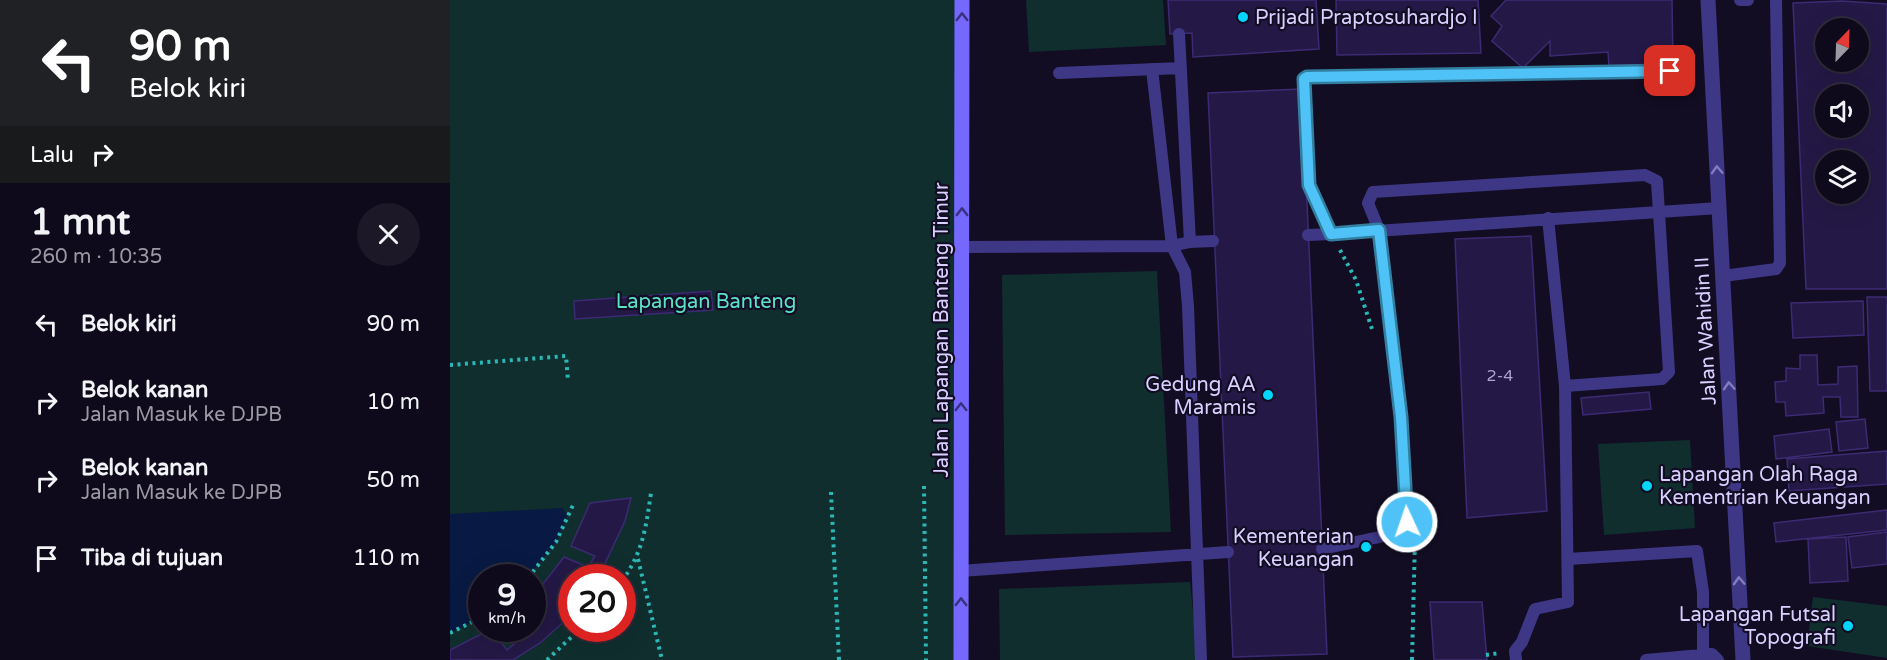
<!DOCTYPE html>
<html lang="id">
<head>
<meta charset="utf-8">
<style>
  :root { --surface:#0e0a1b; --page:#1c1828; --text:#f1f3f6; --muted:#9b9aa3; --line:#2e2b3a }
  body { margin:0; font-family:"Varela Round",sans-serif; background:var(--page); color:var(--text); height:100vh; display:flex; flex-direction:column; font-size:22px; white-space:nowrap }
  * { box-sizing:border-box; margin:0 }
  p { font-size:20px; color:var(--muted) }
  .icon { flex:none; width:33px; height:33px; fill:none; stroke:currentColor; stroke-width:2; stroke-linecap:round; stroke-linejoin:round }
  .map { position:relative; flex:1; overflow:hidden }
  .panel { display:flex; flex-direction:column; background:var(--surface); width:450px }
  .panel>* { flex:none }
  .guide { background:#202124; color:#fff; overflow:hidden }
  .needle { width:39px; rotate:23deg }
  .controls { position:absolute; left:1365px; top:18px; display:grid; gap:12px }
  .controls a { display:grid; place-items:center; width:54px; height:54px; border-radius:50%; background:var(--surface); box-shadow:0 6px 24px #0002,0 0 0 2px var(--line); font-size:30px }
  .speed { position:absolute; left:18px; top:564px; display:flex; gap:12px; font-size:30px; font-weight:700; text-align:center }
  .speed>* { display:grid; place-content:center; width:78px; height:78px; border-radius:50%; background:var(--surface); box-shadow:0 6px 24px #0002,0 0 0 2px var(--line); line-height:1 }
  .speed small { font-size:15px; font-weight:400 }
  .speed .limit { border:9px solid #d22; background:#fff; color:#111 }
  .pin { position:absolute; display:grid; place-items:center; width:51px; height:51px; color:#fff; margin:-26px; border-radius:12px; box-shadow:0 3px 9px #0006 }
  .me { position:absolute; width:66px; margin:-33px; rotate:357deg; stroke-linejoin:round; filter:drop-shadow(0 0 4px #0008) }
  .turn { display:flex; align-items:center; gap:21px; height:126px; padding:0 30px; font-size:27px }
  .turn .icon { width:78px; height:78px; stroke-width:2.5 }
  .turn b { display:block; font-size:42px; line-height:51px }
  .then { display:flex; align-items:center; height:57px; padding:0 30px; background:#0003; gap:12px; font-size:22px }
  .round { display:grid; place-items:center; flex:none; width:63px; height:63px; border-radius:32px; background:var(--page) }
  .summary { display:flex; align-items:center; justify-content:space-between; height:102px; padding:0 30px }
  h1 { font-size:36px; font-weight:700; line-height:45px }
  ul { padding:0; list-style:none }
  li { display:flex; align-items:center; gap:18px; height:78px; padding:0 30px }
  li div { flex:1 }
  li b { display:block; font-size:22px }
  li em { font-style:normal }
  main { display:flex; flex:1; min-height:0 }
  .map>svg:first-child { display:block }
</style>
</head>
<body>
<main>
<section class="panel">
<div class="guide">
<div class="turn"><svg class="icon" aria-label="left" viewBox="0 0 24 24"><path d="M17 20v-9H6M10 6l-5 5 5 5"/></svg><div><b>90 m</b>Belok kiri</div></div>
<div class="then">Lalu<svg class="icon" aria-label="right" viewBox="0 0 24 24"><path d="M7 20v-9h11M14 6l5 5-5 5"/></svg></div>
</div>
<div class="summary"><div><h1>1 mnt</h1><p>260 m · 10:35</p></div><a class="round"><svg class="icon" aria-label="close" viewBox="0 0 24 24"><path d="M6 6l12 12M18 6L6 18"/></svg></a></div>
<ul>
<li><svg class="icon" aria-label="left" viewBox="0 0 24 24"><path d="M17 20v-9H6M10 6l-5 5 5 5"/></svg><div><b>Belok kiri</b></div><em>90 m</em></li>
<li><svg class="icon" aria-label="right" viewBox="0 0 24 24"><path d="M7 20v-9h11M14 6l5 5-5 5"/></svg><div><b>Belok kanan</b><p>Jalan Masuk ke DJPB</p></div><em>10 m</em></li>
<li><svg class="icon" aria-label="right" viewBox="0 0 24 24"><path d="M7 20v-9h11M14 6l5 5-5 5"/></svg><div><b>Belok kanan</b><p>Jalan Masuk ke DJPB</p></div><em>50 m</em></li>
<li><svg class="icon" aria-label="arrive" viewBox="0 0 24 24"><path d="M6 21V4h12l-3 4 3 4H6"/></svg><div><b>Tiba di tujuan</b></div><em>110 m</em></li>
</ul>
</section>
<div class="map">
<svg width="1437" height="660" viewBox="0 0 1437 660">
  <rect width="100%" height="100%" fill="#130d24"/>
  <path fill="#102e2e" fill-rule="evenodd" d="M0,0H512L510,660H0ZM32,578H82V628H32ZM122,578H172V628H122Z
    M576,0H713L716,45L579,52Z
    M707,271L721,532L555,535L552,275Z
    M1240,440L1245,528L1154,535L1148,444Z
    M740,582L748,660H550L549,589Z
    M1363,597L1437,606V658L1357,646Z"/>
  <path fill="#081a43" d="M113,508L117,516L106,542L78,577L32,578L31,617L0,633V514Z"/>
  <path fill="#241946" stroke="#3c2a73" stroke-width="1.5" fill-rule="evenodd" d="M718,0H866L869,49L743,57L742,33L720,34Z
    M886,0H1028L1031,53L887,55Z
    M1056,0H1222L1223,63L1159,66L1158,52L1100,56V41L1073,68L1042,41L1052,26L1041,16Z
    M1392,1L1437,4V289H1356L1343,3ZM1376,28H1408V62H1376ZM1376,94H1408V128H1376ZM1376,160H1408V194H1376Z
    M852,89L877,654L783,657L758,93Z
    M1081,236L1097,511L1017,518L1005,239Z
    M261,291L263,310L125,319L124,301Z
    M1417,297H1437V391H1420Z
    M1413,301L1414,335L1343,338L1341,303Z
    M1350,355H1367L1368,385L1388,384V367L1407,366L1408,417H1391L1390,397H1373L1374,413L1336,416L1335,402H1326L1325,382L1336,381V368L1350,369Z
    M1199,392L1201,409L1133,415L1131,398Z
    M1415,419L1418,448L1389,451L1386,422Z
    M1379,429L1382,452L1326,459L1324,436Z
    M1437,451V484L1339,491L1337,459Z
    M181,498L175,521L148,578H122V614L119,617L90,643L63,660H0V650L41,629L57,650L64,644L54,628H82V598L114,557L138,567L145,556L121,546L140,503Z
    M1437,510V530L1326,542L1324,523Z
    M1437,532V564L1402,568L1398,537Z
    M1396,537L1398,581L1360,583L1358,539Z
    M980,602H1032L1037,660H984Z"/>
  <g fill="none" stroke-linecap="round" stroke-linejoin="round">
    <path stroke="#2bb9b8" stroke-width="4" stroke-dasharray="3 4.5" stroke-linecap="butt" d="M890,250L906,280L922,329
      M0,365L116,356L118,381
      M474,486L476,660
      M381,492L389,660
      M188,559L212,660
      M78,578L106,542L123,505
      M172,581C193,552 196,527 201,493
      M0,633L32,617
      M1036,655L1049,653
      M97,660L131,628
      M962,660L965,538"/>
    <path stroke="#3e3785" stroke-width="12" d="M1290,0H1298
      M729,34L740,242L763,241
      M702,69L722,246L740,242
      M609,73L731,68
      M881,234L1269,208
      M858,235L881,234L859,185L853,84L857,77L1220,71
      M512,247L722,246L735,272L738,306L751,660
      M1273,276L1326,269L1330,263L1326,0
      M872,549L944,534L957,522L951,417L929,230L918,203L923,192L1195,175L1207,181L1219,372L1212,379L1115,386
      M1118,559L1247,551L1253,592V654
      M510,571L778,552
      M1066,660L1065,651L1072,642L1085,609L1118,602L1115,386L1098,218
      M1196,660L1262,654L1268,660"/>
    <path stroke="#3e3785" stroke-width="15" d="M1258,0L1293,660"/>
    <path stroke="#7468ff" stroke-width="15" d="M511,660L512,0"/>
  </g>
  <defs><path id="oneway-chevron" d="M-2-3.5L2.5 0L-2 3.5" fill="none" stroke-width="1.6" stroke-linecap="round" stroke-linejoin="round" transform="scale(1.5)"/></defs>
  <g stroke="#3a317c">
    <use href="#oneway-chevron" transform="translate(512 17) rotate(-90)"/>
    <use href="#oneway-chevron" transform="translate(512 212) rotate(-90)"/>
    <use href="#oneway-chevron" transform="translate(511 407) rotate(-90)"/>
    <use href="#oneway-chevron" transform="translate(511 602) rotate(-90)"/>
  </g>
  <g stroke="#837cbc">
    <use href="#oneway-chevron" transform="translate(1267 170) rotate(-93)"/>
    <use href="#oneway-chevron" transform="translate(1279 386) rotate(-93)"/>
    <use href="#oneway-chevron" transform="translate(1289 581) rotate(-93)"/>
  </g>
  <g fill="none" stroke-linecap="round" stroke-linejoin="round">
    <g stroke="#337fa1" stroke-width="15">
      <path id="route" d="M957,522L951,417L929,230L881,234L859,185L854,79L857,77L1220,71"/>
    </g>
    <use href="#route" stroke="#4fc3f7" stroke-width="10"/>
  </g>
  <g fill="#00d5fc" stroke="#130d24" stroke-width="2">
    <circle cx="793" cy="17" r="6"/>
    <circle cx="818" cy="395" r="6"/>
    <circle cx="1197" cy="486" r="6"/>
    <circle cx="916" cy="547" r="6"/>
    <circle cx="1398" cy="626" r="6"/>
  </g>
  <g text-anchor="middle" stroke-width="4.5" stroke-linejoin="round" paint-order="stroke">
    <g font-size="16" fill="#aba3d1">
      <text x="1050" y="381">2-4</text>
    </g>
    <g font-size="20" fill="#d8d1ff" stroke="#130d24" text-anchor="end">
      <text x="805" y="24" text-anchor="start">Prijadi Praptosuhardjo I</text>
      <text x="806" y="391">Gedung AA<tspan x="806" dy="23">Maramis</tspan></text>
      <text x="1209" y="481" text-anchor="start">Lapangan Olah Raga<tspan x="1209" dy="23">Kementrian Keuangan</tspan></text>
      <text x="904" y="543">Kementerian<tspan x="904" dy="23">Keuangan</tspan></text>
      <text x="1386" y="621">Lapangan Futsal<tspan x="1386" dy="23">Topografi</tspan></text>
    </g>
    <g font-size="20" fill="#59e3c8" stroke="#130d24">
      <text x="256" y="308">Lapangan Banteng</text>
    </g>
    <g font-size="20" fill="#d8d1ff" stroke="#130d24">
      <text transform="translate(491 330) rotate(-90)" y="7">Jalan Lapangan Banteng Timur</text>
      <text transform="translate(1255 331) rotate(-93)" y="7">Jalan Wahidin II</text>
    </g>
  </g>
</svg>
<div class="controls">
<a><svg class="needle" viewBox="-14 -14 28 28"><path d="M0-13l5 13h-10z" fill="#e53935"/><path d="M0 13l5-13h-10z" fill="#9b9aa3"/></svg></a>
<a><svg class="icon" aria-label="sound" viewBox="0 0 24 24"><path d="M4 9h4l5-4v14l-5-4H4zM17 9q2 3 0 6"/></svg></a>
<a><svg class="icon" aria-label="layers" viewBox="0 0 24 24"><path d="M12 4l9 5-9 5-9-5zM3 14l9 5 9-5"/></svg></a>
</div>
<div class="speed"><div>9<small>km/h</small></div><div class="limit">20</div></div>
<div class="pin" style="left:1220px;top:71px;background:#d93025"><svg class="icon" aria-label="arrive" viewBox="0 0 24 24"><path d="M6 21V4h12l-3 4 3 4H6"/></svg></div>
<svg class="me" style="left:957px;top:522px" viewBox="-20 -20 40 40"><circle r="17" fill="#4fc3f7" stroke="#fff" stroke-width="3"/><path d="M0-11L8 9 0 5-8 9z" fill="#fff"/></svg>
</div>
</main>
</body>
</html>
